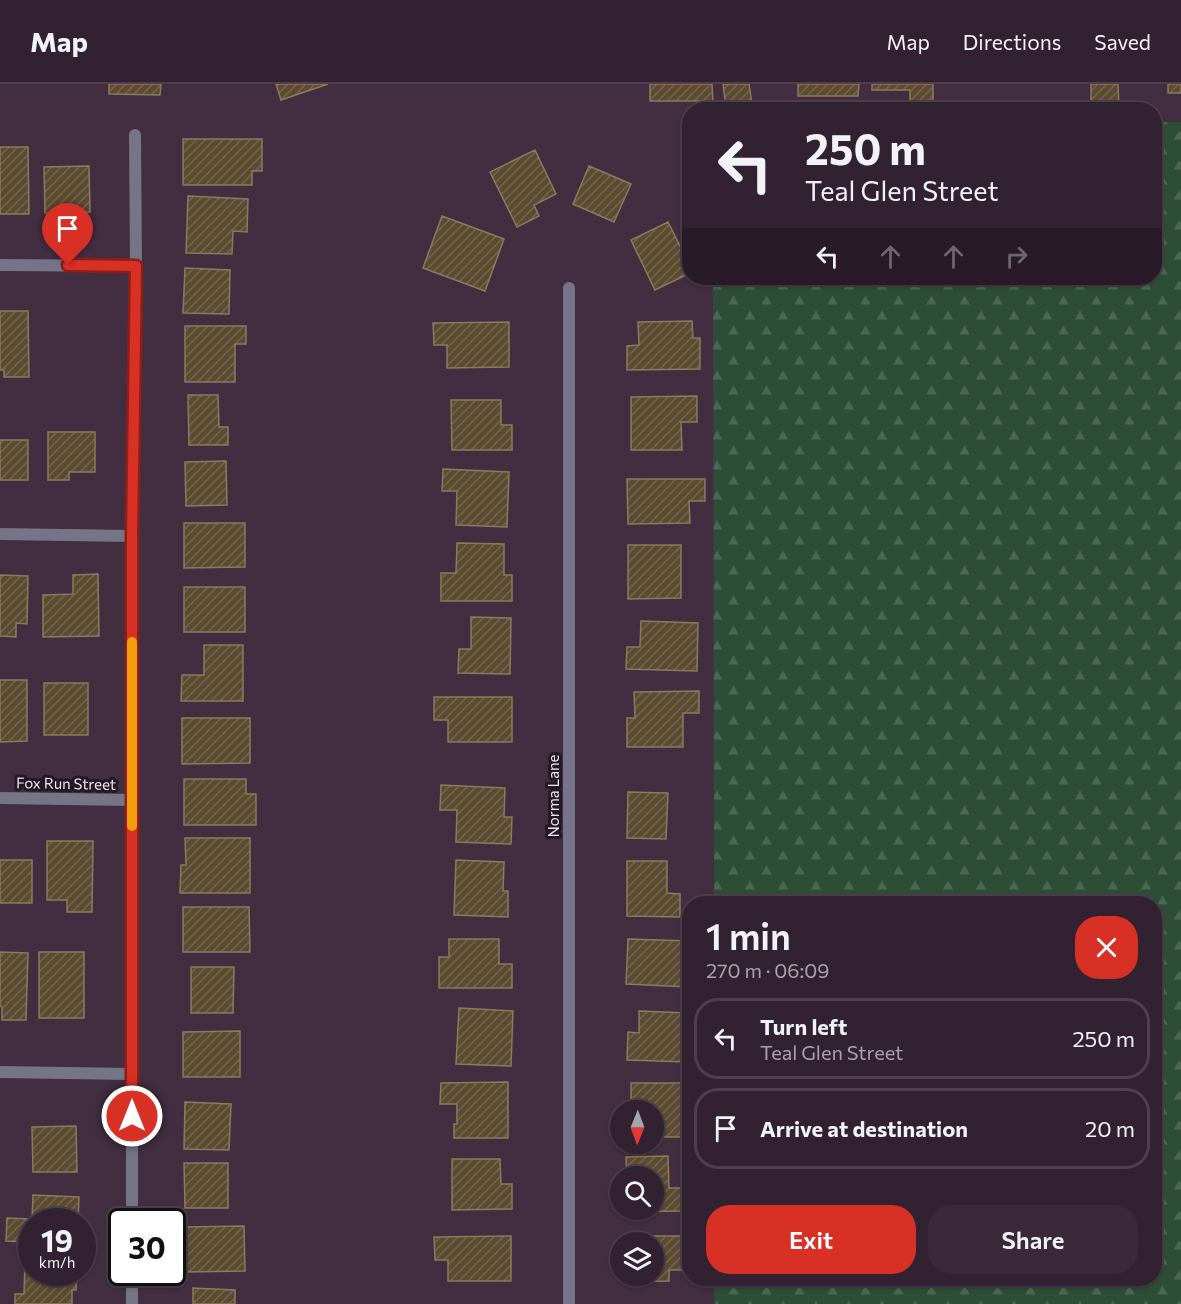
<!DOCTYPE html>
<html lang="en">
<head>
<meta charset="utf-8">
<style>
  :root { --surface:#322231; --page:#3a2a39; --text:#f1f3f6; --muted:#a8a4ab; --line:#4d3f4d; --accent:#d93025 }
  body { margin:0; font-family:Commissioner,sans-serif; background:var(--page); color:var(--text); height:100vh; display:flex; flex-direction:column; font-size:22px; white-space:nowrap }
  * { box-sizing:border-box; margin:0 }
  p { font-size:20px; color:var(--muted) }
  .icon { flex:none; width:33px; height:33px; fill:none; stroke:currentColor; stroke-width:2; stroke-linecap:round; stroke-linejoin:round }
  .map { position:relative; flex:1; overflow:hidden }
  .side { position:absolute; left:682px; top:812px; width:480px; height:390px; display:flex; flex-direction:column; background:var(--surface); border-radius:24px; box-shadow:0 2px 4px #0004,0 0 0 2px var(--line) }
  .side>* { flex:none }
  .banner { position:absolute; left:682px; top:18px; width:480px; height:183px; border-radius:24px; box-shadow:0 2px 4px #0004,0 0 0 2px var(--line); background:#322231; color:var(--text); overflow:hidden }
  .needle { width:39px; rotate:181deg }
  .controls { position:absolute; left:610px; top:1016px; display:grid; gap:12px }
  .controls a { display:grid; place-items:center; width:54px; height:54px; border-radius:50%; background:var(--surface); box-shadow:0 2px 4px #0004,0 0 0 2px var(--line); font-size:30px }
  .speed { position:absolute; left:18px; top:1124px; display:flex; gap:12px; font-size:30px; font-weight:700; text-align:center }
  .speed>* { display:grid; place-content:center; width:78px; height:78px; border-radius:50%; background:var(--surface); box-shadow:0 2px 4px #0004,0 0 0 2px var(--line); line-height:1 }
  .speed small { font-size:15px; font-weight:400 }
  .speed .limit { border:3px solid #111; border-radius:9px; background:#fff; color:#111 }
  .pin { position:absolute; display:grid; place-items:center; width:51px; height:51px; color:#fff; margin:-62px -26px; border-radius:50% 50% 50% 0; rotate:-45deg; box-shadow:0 0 6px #0007 }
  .pin .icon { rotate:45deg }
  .me { position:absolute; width:66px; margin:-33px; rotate:0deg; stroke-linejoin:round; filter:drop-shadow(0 0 4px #0008) }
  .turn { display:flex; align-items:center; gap:21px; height:126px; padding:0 24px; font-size:27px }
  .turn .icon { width:78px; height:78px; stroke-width:2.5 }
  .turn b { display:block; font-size:42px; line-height:51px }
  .lanes { display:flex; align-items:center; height:57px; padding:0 24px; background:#0003; justify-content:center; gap:30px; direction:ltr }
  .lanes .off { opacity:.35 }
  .round { display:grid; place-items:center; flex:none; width:63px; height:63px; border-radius:24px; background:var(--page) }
  .summary { display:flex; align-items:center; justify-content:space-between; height:102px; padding:0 24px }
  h1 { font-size:36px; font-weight:600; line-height:45px }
  .cta { display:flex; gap:12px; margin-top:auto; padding:12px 24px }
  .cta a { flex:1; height:69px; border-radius:24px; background:var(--accent); color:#fff; font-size:24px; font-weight:600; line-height:69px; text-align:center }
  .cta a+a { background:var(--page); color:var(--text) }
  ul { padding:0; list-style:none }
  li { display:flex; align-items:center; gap:18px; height:81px; margin:0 12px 9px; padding:0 12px; border:3px solid var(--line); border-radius:24px }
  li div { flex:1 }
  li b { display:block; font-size:22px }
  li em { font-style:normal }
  header { display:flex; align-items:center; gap:36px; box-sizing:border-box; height:84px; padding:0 30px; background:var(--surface); border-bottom:2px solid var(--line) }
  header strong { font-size:28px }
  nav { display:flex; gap:33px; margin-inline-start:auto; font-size:21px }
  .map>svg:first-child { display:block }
</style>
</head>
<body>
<header>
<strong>Map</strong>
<nav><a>Map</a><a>Directions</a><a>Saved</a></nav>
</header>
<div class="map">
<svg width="1181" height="1220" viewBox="0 0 1181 1220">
  <defs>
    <pattern id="forest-firs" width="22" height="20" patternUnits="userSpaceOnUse" patternTransform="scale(1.5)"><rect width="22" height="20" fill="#2c4e37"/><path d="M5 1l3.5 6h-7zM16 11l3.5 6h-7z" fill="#4b6754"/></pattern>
    <pattern id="building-hatch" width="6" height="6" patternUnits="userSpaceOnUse" patternTransform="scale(1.5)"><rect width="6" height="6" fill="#5c4b30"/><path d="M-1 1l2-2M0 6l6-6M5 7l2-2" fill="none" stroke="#74654e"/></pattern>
  </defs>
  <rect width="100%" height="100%" fill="#422d41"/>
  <path fill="url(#forest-firs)" d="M1155,38H1181V1220H714V1194H1155V819H714L713,194H1155Z"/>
  <path fill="url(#building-hatch)" stroke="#8c7a5e" stroke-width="1.5" d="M109,0H161L160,11L109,10Z
    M276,0H328L281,16Z
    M650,0H712L713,17H650Z
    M723,0H749L752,20L726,23Z
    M798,0H859L858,12H798Z
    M872,0H933V18H910V6H872Z
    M1091,0H1118L1119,23L1091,24Z
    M1168,0H1181V9H1168Z
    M183,55H262V87H252V101H183Z
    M0,63H28L29,130H0Z
    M535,66L556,110L534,121L539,132L517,143L490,88Z
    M89,82L90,128L45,129L44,83Z
    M589,82L631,100L614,138L573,120Z
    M188,112L248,115L247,148L233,147L232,170L186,169Z
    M442,132L504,155L485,207L423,184Z
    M668,138L682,166L690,163V189L655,206L631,156Z
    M185,184L230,186L229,230L183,229Z
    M0,227H28L29,293H4V286H0Z
    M692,237L693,254H700V285L627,286V262L639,261L638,238Z
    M509,238V283L447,284V261H434L433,239Z
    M185,242H246V260H235V298H185Z
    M188,311H218L219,343H228V361H189Z
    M697,312V338H681L682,366H631V313Z
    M451,316H501V341H512V366H452Z
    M48,348H95V388H69V396H48Z
    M0,356H28V396H0Z
    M226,377L227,421L186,422L185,378Z
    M443,385L509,388L507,443L456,441L457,407H442Z
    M627,395H705V417H689L690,439L628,440Z
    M184,439H245V483L184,484Z
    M457,459L504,460V491H512V517H441V489H456Z
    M628,461H681V514L628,515Z
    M98,490L99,552L43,553V511L73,510V491Z
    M0,491L28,492L27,540L16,539V553L0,552Z
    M184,503H245V548H184Z
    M471,533L511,534L510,590L458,589L459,565H471Z
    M641,537L698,539L697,587L626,585L627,563H640Z
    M204,561H243V617H181L182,591H204Z
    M0,596H27V657L0,658Z
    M44,599H88V651H44Z
    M699,607V629H683V663H627V634H635L634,608Z
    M434,613H512V658H448V636H434Z
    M182,634H250V679L182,680Z
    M184,695H246V710H256V741H184Z
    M441,701L505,704L504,733H512L511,760L456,758L457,726H440Z
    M628,708L668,709L666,755L627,754Z
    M185,754H250V809H180L181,781H186Z
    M47,757H93L92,828H67V816H47Z
    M0,776H32V819H0Z
    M456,776L504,778L503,807H508V833L454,831Z
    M627,777H667V809L680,810V833L627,832Z
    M183,823H249L250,868H183Z
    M449,855H499V880H512V904H439V873H449Z
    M628,855L690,857L689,903L626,900Z
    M0,868L28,869L26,936H2V923L0,922Z
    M39,868H84V934H39Z
    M191,883H234L233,929H191Z
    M459,924L513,927L511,982L456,980Z
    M639,927L688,929L686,978L627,976L628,948L639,949Z
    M240,947V993H183V948Z
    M508,998V1054H454V1040H457V1020H440L441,999Z
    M631,999H690V1021H683V1053H654V1026H631Z
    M185,1018L231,1020L229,1066L184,1065Z
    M76,1042L77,1088H33L32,1043Z
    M668,1072L669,1104H682V1127L627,1128V1125H654V1092H627L626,1073Z
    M452,1075H500L501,1100H512V1125L452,1126Z
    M184,1079H228V1124H185Z
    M33,1111L79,1113L78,1137H32V1158L6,1157L7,1134L32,1135Z
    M244,1142L245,1187L185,1188L184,1143Z
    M511,1152V1197H448V1176H435L434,1153Z
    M628,1152H681L682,1186H669V1197L628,1198V1191H654V1158H628Z
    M25,1177H32V1188H77L76,1206H72V1220H15V1210H24Z
    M193,1204L235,1206V1220H193Z"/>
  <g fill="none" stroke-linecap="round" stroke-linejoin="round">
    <path stroke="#767587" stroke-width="12" d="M0,181L136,182
      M0,450L132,452
      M0,714L132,716
      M0,988L132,990
      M132,1137V452L136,182L135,51
      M132,1188V1220
      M569,1220V204"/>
  </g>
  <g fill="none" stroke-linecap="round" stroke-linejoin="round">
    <g stroke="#8d1f18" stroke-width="15">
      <path id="route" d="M68,181L136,182L132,452V1032"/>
    </g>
    <use href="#route" stroke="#d93025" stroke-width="10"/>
    <path stroke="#f59e0b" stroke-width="10" d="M132,558V742"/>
  </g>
  <g text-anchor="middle" stroke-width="6" stroke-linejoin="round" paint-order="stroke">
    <g font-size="15" fill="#f1e3f0" stroke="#231922">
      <text transform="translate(66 700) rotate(1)" y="5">Fox Run Street</text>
      <text transform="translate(554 712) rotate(-90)" y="5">Norma Lane</text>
    </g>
  </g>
</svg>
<div class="controls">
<a><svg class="needle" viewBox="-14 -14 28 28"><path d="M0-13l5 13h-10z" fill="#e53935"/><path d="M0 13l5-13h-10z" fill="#a8a4ab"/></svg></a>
<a><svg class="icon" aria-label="search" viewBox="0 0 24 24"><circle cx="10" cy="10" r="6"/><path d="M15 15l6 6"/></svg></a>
<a><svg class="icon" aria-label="layers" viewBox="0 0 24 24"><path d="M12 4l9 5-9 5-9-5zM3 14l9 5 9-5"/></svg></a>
</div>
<div class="speed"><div>19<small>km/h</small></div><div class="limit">30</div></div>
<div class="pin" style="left:68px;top:181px;background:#d93025"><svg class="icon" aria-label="arrive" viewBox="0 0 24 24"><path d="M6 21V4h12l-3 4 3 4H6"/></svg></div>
<svg class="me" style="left:132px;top:1032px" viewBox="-20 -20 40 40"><circle r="17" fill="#d93025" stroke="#fff" stroke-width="3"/><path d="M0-11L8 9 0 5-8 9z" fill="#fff"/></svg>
<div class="banner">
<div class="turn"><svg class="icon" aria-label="left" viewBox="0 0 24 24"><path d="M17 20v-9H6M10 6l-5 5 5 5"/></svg><div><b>250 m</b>Teal Glen Street</div></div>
<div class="lanes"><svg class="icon" aria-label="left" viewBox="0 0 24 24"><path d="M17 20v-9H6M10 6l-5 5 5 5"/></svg><svg class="icon off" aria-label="ahead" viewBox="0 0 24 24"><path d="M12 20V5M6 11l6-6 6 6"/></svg><svg class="icon off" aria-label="ahead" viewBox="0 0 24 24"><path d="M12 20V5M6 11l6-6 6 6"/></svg><svg class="icon off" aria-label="right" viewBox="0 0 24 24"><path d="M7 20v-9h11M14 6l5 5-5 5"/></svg></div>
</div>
<section class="side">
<div class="summary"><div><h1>1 min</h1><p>270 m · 06:09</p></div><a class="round" style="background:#d93025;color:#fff"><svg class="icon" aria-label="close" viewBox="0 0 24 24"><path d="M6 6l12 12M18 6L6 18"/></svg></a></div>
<ul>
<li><svg class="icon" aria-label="left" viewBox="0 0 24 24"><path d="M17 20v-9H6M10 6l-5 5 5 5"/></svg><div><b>Turn left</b><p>Teal Glen Street</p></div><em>250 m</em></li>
<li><svg class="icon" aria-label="arrive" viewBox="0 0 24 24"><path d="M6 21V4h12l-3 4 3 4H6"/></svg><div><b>Arrive at destination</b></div><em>20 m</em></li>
</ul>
<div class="cta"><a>Exit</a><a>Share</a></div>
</section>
</div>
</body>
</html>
